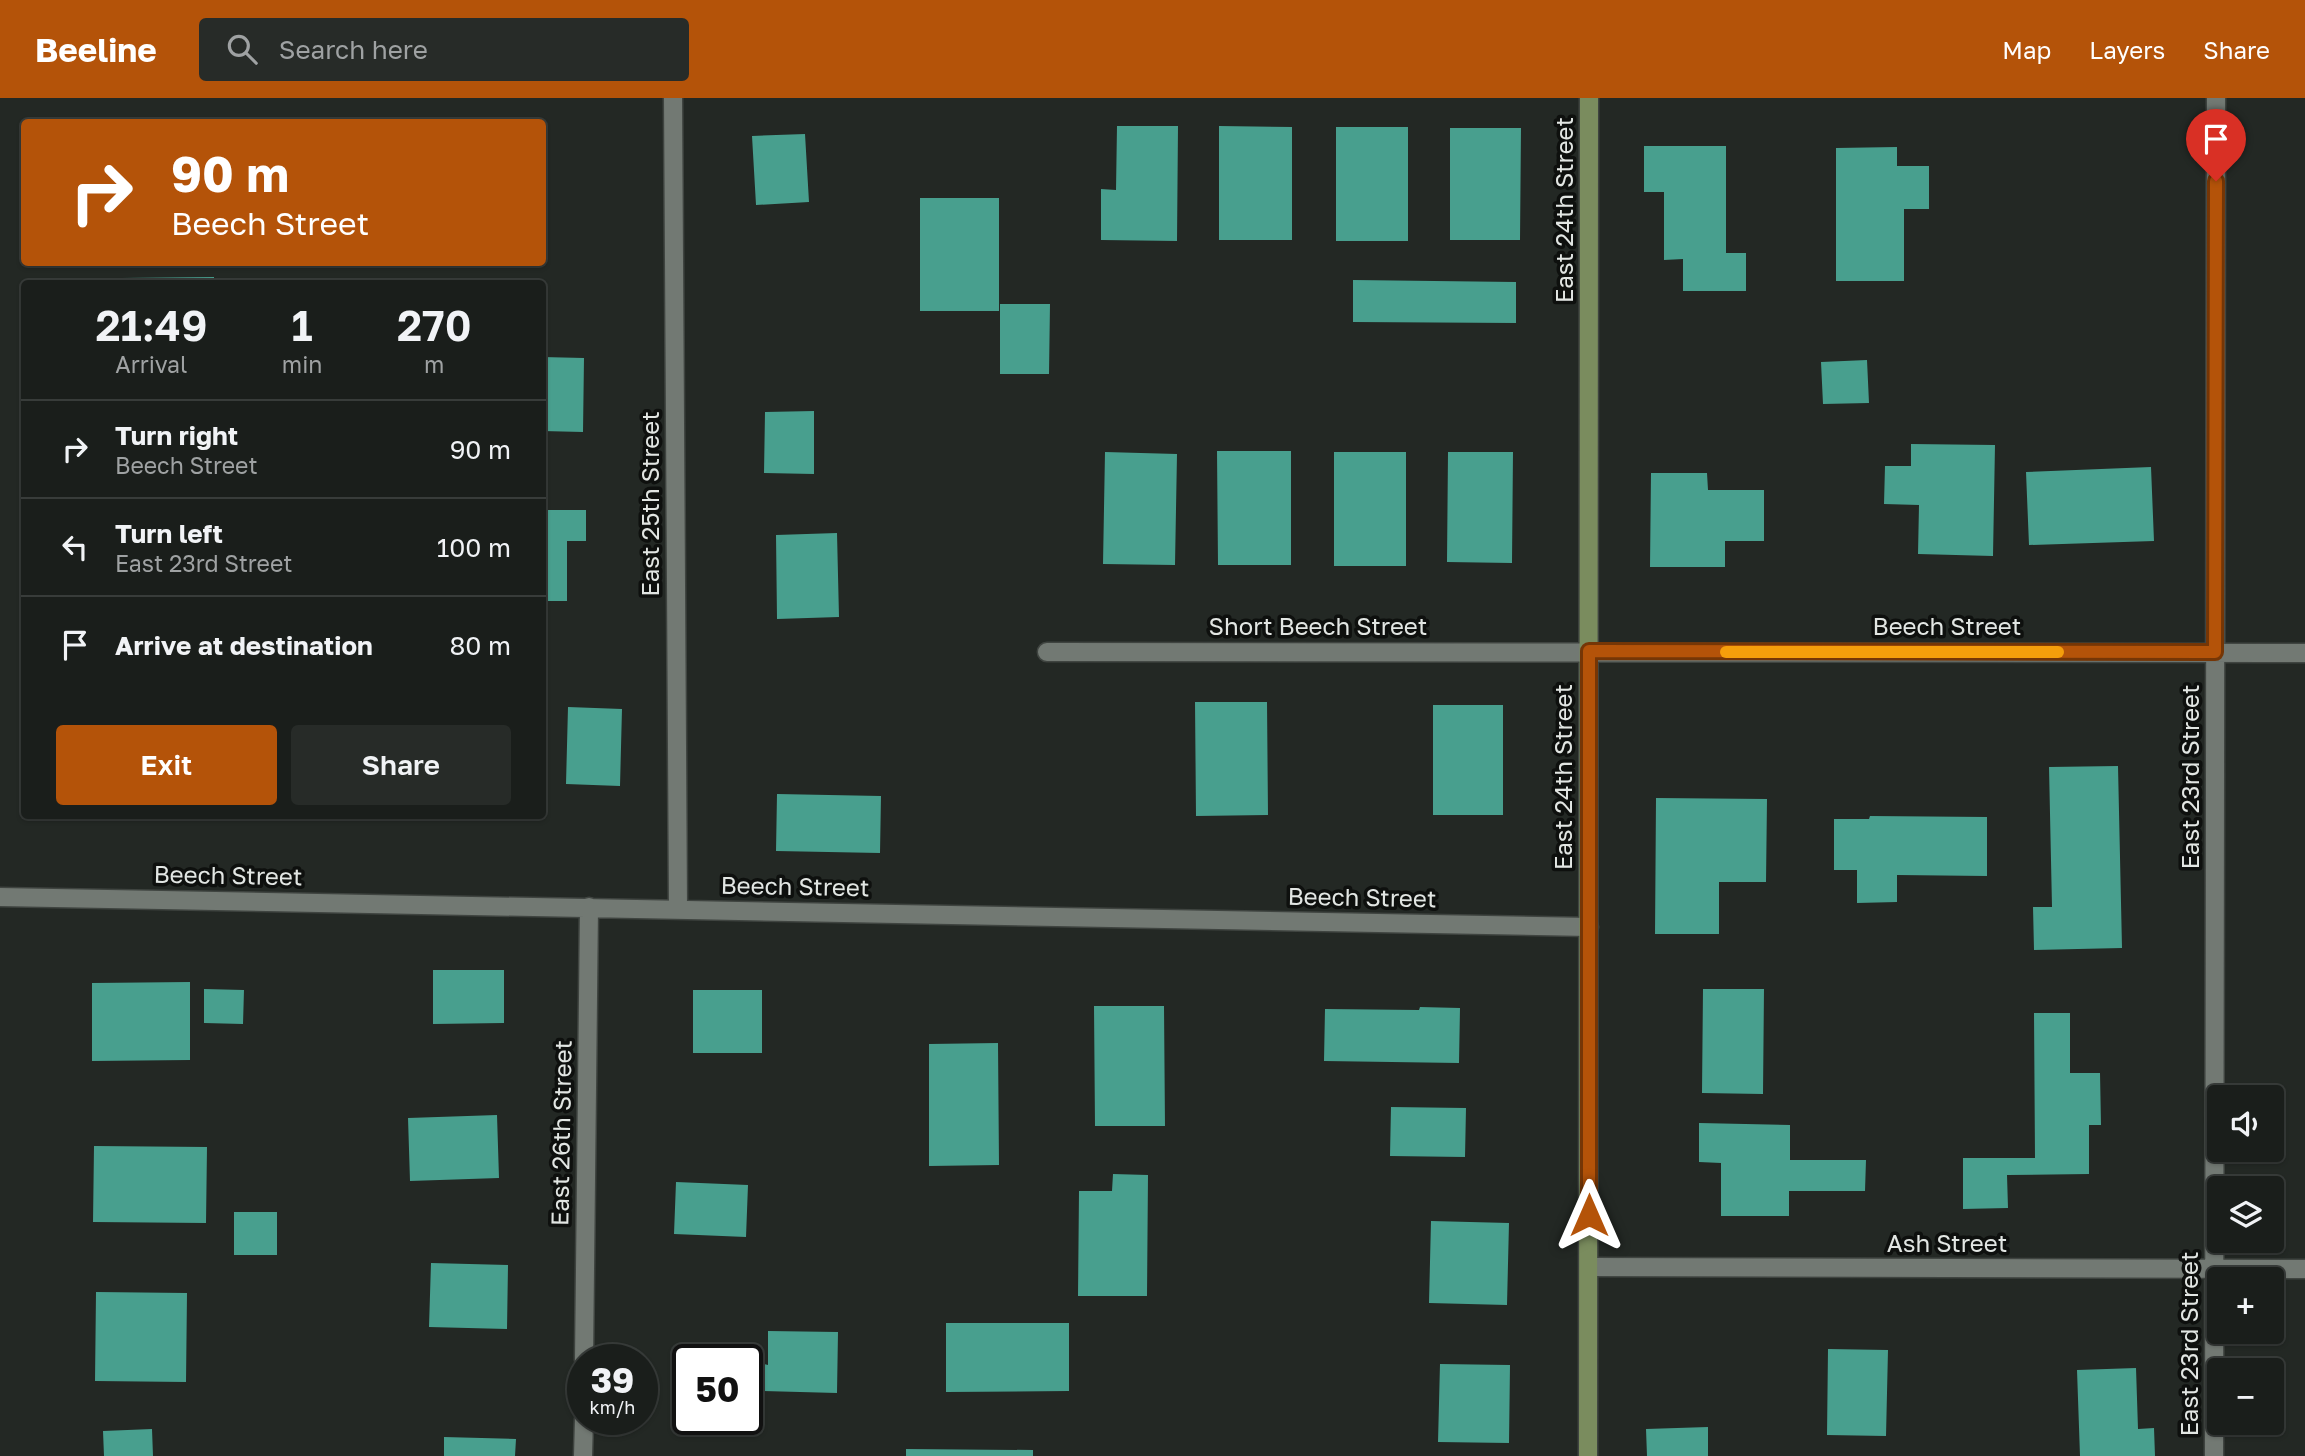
<!DOCTYPE html>
<html lang="en">
<head>
<meta charset="utf-8">
<style>
  :root { --surface:#1a1e1b; --page:#272b28; --text:#f1f3f6; --muted:#9fa2a3; --line:#383c3a; --accent:#b45309 }
  body { margin:0; font-family:"Golos Text",sans-serif; background:var(--page); color:var(--text); height:100vh; display:flex; flex-direction:column; font-size:26px; white-space:nowrap }
  * { box-sizing:border-box; margin:0 }
  p { font-size:23px; color:var(--muted) }
  .icon { flex:none; width:38px; height:38px; fill:none; stroke:currentColor; stroke-width:2; stroke-linecap:round; stroke-linejoin:round }
  .map { position:relative; flex:1; overflow:hidden }
  .drawer { position:absolute; left:21px; top:182px; width:525px; height:539px; display:flex; flex-direction:column; background:var(--surface); border-radius:7px; box-shadow:0 2px 5px #0004,0 0 0 2px var(--line) }
  .drawer>* { flex:none }
  .top-card { position:absolute; left:21px; top:21px; width:525px; height:147px; border-radius:7px; box-shadow:0 2px 5px #0004,0 0 0 2px var(--line); background:#b45309; color:#fff; overflow:hidden }
  .buttons { position:absolute; left:2207px; top:987px; display:grid; gap:14px }
  .buttons a { display:grid; place-items:center; width:77px; height:77px; border-radius:7px; background:var(--surface); box-shadow:0 2px 5px #0004,0 0 0 2px var(--line); font-size:35px }
  .speed { position:absolute; left:567px; top:1246px; display:flex; gap:14px; font-size:35px; font-weight:700; text-align:center }
  .speed>* { display:grid; place-content:center; width:91px; height:91px; border-radius:50%; background:var(--surface); box-shadow:0 2px 5px #0004,0 0 0 2px var(--line); line-height:1 }
  .speed small { font-size:18px; font-weight:400 }
  .speed .limit { border:4px solid #111; border-radius:10px; background:#fff; color:#111 }
  .pin { position:absolute; display:grid; place-items:center; width:60px; height:60px; color:#fff; margin:-72px -30px; border-radius:50% 50% 50% 0; rotate:-45deg; box-shadow:0 0 7px #0007 }
  .pin .icon { rotate:45deg }
  .me { position:absolute; width:77px; margin:-38px; rotate:0deg; stroke-linejoin:round; filter:drop-shadow(0 0 5px #0008) }
  .turn { display:flex; align-items:center; gap:24px; height:147px; padding:0 35px; font-size:32px }
  .turn .icon { width:91px; height:91px; stroke-width:2.5 }
  .turn b { display:block; font-size:49px; line-height:60px }
  .eta { display:flex; justify-content:space-evenly; align-items:center; height:119px; text-align:center }
  .eta b { font-size:42px; font-weight:600; line-height:49px }
  .button { display:flex; gap:14px; margin-top:auto; padding:14px 35px }
  .button a { flex:1; height:80px; border-radius:7px; background:var(--accent); color:#fff; font-size:28px; font-weight:600; line-height:80px; text-align:center }
  .button a+a { background:var(--page); color:var(--text) }
  ul { padding:0; list-style:none }
  li { display:flex; align-items:center; gap:21px; height:98px; padding:0 35px; border-top:2px solid var(--line) }
  li div { flex:1 }
  li b { display:block; font-size:26px }
  li em { font-style:normal }
  header { display:flex; align-items:center; gap:42px; box-sizing:border-box; height:98px; padding:0 35px; background:var(--accent); color:#fff }
  header strong { font-size:33px }
  nav { display:flex; gap:38px; margin-inline-start:auto; font-size:24px }
  .search { width:490px; height:63px; background:var(--page); display:flex; align-items:center; gap:18px; box-sizing:border-box; padding:0 24px; border-radius:7px; color:var(--muted); font-size:26px }
  .map>svg:first-child { display:block }
</style>
</head>
<body>
<header>
<strong>Beeline</strong>
<div class="search"><svg class="icon" aria-label="search" viewBox="0 0 24 24"><circle cx="10" cy="10" r="6"/><path d="M15 15l6 6"/></svg>Search here</div>
<nav><a>Map</a><a>Layers</a><a>Share</a></nav>
</header>
<div class="map">
<svg width="2305" height="1358" viewBox="0 0 2305 1358">
  <rect width="100%" height="100%" fill="#232824"/>
  <path fill="#489f8e" d="M1117,28H1178L1177,143L1101,142V91L1116,92Z
    M1219,28L1292,29V142H1219Z
    M1336,29H1408V143H1336Z
    M1450,30H1521L1520,142H1450Z
    M805,36L809,104L756,107L752,38Z
    M1644,48H1726V155H1746V193H1683V161L1664,162V94H1644Z
    M1897,49V68H1929V111H1904V183H1836V50Z
    M920,100H999V213H920Z
    M214,179V186H122V180Z
    M1353,182L1516,184V225L1353,224Z
    M1000,206H1050L1049,276H1000Z
    M542,259L584,260L583,334L542,333Z
    M1867,262L1869,305L1823,306L1821,264Z
    M814,313V376L764,375L765,314Z
    M1911,346L1995,347L1993,458L1918,456L1919,407L1884,406L1885,368H1911Z
    M1217,353H1291V467H1218Z
    M1105,354L1177,356L1175,467L1103,466Z
    M1334,354H1406V468H1334Z
    M1448,354H1513L1512,465L1447,464Z
    M2151,369L2154,443L2029,447L2026,374Z
    M1651,375H1707L1708,392H1764V443H1725V469H1650Z
    M542,412H586V443H567V503H542Z
    M837,435L839,519L777,521L776,437Z
    M1195,604H1267L1268,717L1196,718Z
    M1433,607H1503V717H1433Z
    M568,609L622,611L620,688L566,686Z
    M2118,668L2122,850L2034,852L2033,809H2052L2049,669Z
    M777,696L881,698L880,755L776,753Z
    M1656,700L1767,701L1766,784H1719V836H1655Z
    M1870,718L1987,719V778L1897,777V804L1857,805V772H1834V721H1869Z
    M433,872H504V925L433,926Z
    M190,884V962L92,963V885Z
    M204,891L244,892L243,926L204,925Z
    M1703,891H1764L1763,996L1702,995Z
    M693,892H762V955H693Z
    M1094,908H1164L1165,1028H1095Z
    M1420,909L1460,910L1459,965L1324,963L1325,911L1419,912Z
    M2034,915H2070V975H2100L2101,1027H2089V1076L2007,1077L2008,1110L1963,1111V1060H2035Z
    M998,945L999,1067L929,1068V946Z
    M1391,1009L1466,1010L1465,1059L1390,1058Z
    M497,1017L499,1080L410,1083L408,1020Z
    M1699,1025L1790,1027V1062H1866L1865,1093H1789V1118H1721V1065L1699,1064Z
    M94,1048L207,1049L206,1125L93,1124Z
    M1113,1076L1148,1077L1147,1198H1078L1079,1093H1112Z
    M676,1084L748,1087L746,1139L674,1136Z
    M234,1114H277V1157H234Z
    M1431,1123L1509,1125L1507,1207L1429,1205Z
    M431,1165L508,1167L507,1231L429,1229Z
    M96,1194L187,1195L186,1284L95,1283Z
    M946,1225H1069V1293L946,1294Z
    M768,1233L838,1234L837,1295L763,1293L764,1266L768,1267Z
    M1828,1251L1888,1252L1886,1338L1827,1337Z
    M1440,1266L1510,1267L1509,1345L1438,1344Z
    M2136,1270L2138,1331L2154,1330L2155,1358H2080L2077,1272Z
    M1708,1329V1358H1647L1646,1331Z
    M152,1331L153,1358H104L103,1333Z
    M444,1339L516,1341L515,1358H444Z
    M906,1351L1033,1352V1358H906Z"/>
  <g fill="none" stroke-linecap="round" stroke-linejoin="round">
    <g stroke="#3f4440" stroke-width="21">
      <path id="minor" d="M673,0L678,811
        M1047,554L2305,555
        M0,799L1589,829
        M1589,1169L2305,1171
        M584,1262L589,809
        M583,1358L584,1321
        M2214,1358L2216,0"/>
    </g>
    <g stroke="#3f4440" stroke-width="21">
      <path id="secondary" d="M1588,1358L1589,0"/>
    </g>
    <use href="#minor" stroke="#727973" stroke-width="18"/>
    <use href="#secondary" stroke="#7a8c5e" stroke-width="18"/>
  </g>
  <g fill="none" stroke-linecap="round" stroke-linejoin="round">
    <g stroke="#753606" stroke-width="18">
      <path id="route" d="M1589,1117V553L2215,554L2216,83"/>
    </g>
    <use href="#route" stroke="#b45309" stroke-width="12"/>
    <path stroke="#f59e0b" stroke-width="12" d="M1726,554H2058"/>
  </g>
  <g text-anchor="middle" stroke-width="7" stroke-linejoin="round" paint-order="stroke">
    <g font-size="24" fill="#e2e6e3" stroke="#0e100e">
      <text transform="translate(1565 112) rotate(-90)" y="8">East 24th Street</text>
      <text transform="translate(651 406) rotate(-90)" y="8">East 25th Street</text>
      <text x="1318" y="537">Short Beech Street</text>
      <text x="1947" y="537">Beech Street</text>
      <text transform="translate(1564 679) rotate(-90)" y="8">East 24th Street</text>
      <text transform="translate(2191 679) rotate(-90)" y="8">East 23rd Street</text>
      <text transform="translate(228 778) rotate(1)" y="8">Beech Street</text>
      <text transform="translate(795 789) rotate(1)" y="8">Beech Street</text>
      <text transform="translate(1362 800) rotate(1)" y="8">Beech Street</text>
      <text transform="translate(562 1035) rotate(-89)" y="8">East 26th Street</text>
      <text x="1947" y="1154">Ash Street</text>
      <text transform="translate(2190 1246) rotate(-90)" y="8">East 23rd Street</text>
    </g>
  </g>
</svg>
<div class="buttons">
<a><svg class="icon" aria-label="sound" viewBox="0 0 24 24"><path d="M4 9h4l5-4v14l-5-4H4zM17 9q2 3 0 6"/></svg></a>
<a><svg class="icon" aria-label="layers" viewBox="0 0 24 24"><path d="M12 4l9 5-9 5-9-5zM3 14l9 5 9-5"/></svg></a>
<a>+</a>
<a>−</a>
</div>
<div class="speed"><div>39<small>km/h</small></div><div class="limit">50</div></div>
<div class="pin" style="left:2216px;top:83px;background:#d93025"><svg class="icon" aria-label="arrive" viewBox="0 0 24 24"><path d="M6 21V4h12l-3 4 3 4H6"/></svg></div>
<svg class="me" style="left:1589px;top:1117px" viewBox="-20 -20 40 40"><path d="M0-17L14 15 0 8-14 15z" fill="#b45309" stroke="#fff" stroke-width="4"/></svg>
<div class="top-card">
<div class="turn"><svg class="icon" aria-label="right" viewBox="0 0 24 24"><path d="M7 20v-9h11M14 6l5 5-5 5"/></svg><div><b>90 m</b>Beech Street</div></div>
</div>
<section class="drawer">
<div class="eta">
<div><b>21:49</b><p>Arrival</p></div>
<div><b>1</b><p>min</p></div>
<div><b>270</b><p>m</p></div>
</div>
<ul>
<li><svg class="icon" aria-label="right" viewBox="0 0 24 24"><path d="M7 20v-9h11M14 6l5 5-5 5"/></svg><div><b>Turn right</b><p>Beech Street</p></div><em>90 m</em></li>
<li><svg class="icon" aria-label="left" viewBox="0 0 24 24"><path d="M17 20v-9H6M10 6l-5 5 5 5"/></svg><div><b>Turn left</b><p>East 23rd Street</p></div><em>100 m</em></li>
<li><svg class="icon" aria-label="arrive" viewBox="0 0 24 24"><path d="M6 21V4h12l-3 4 3 4H6"/></svg><div><b>Arrive at destination</b></div><em>80 m</em></li>
</ul>
<div class="button"><a>Exit</a><a>Share</a></div>
</section>
</div>
</body>
</html>
